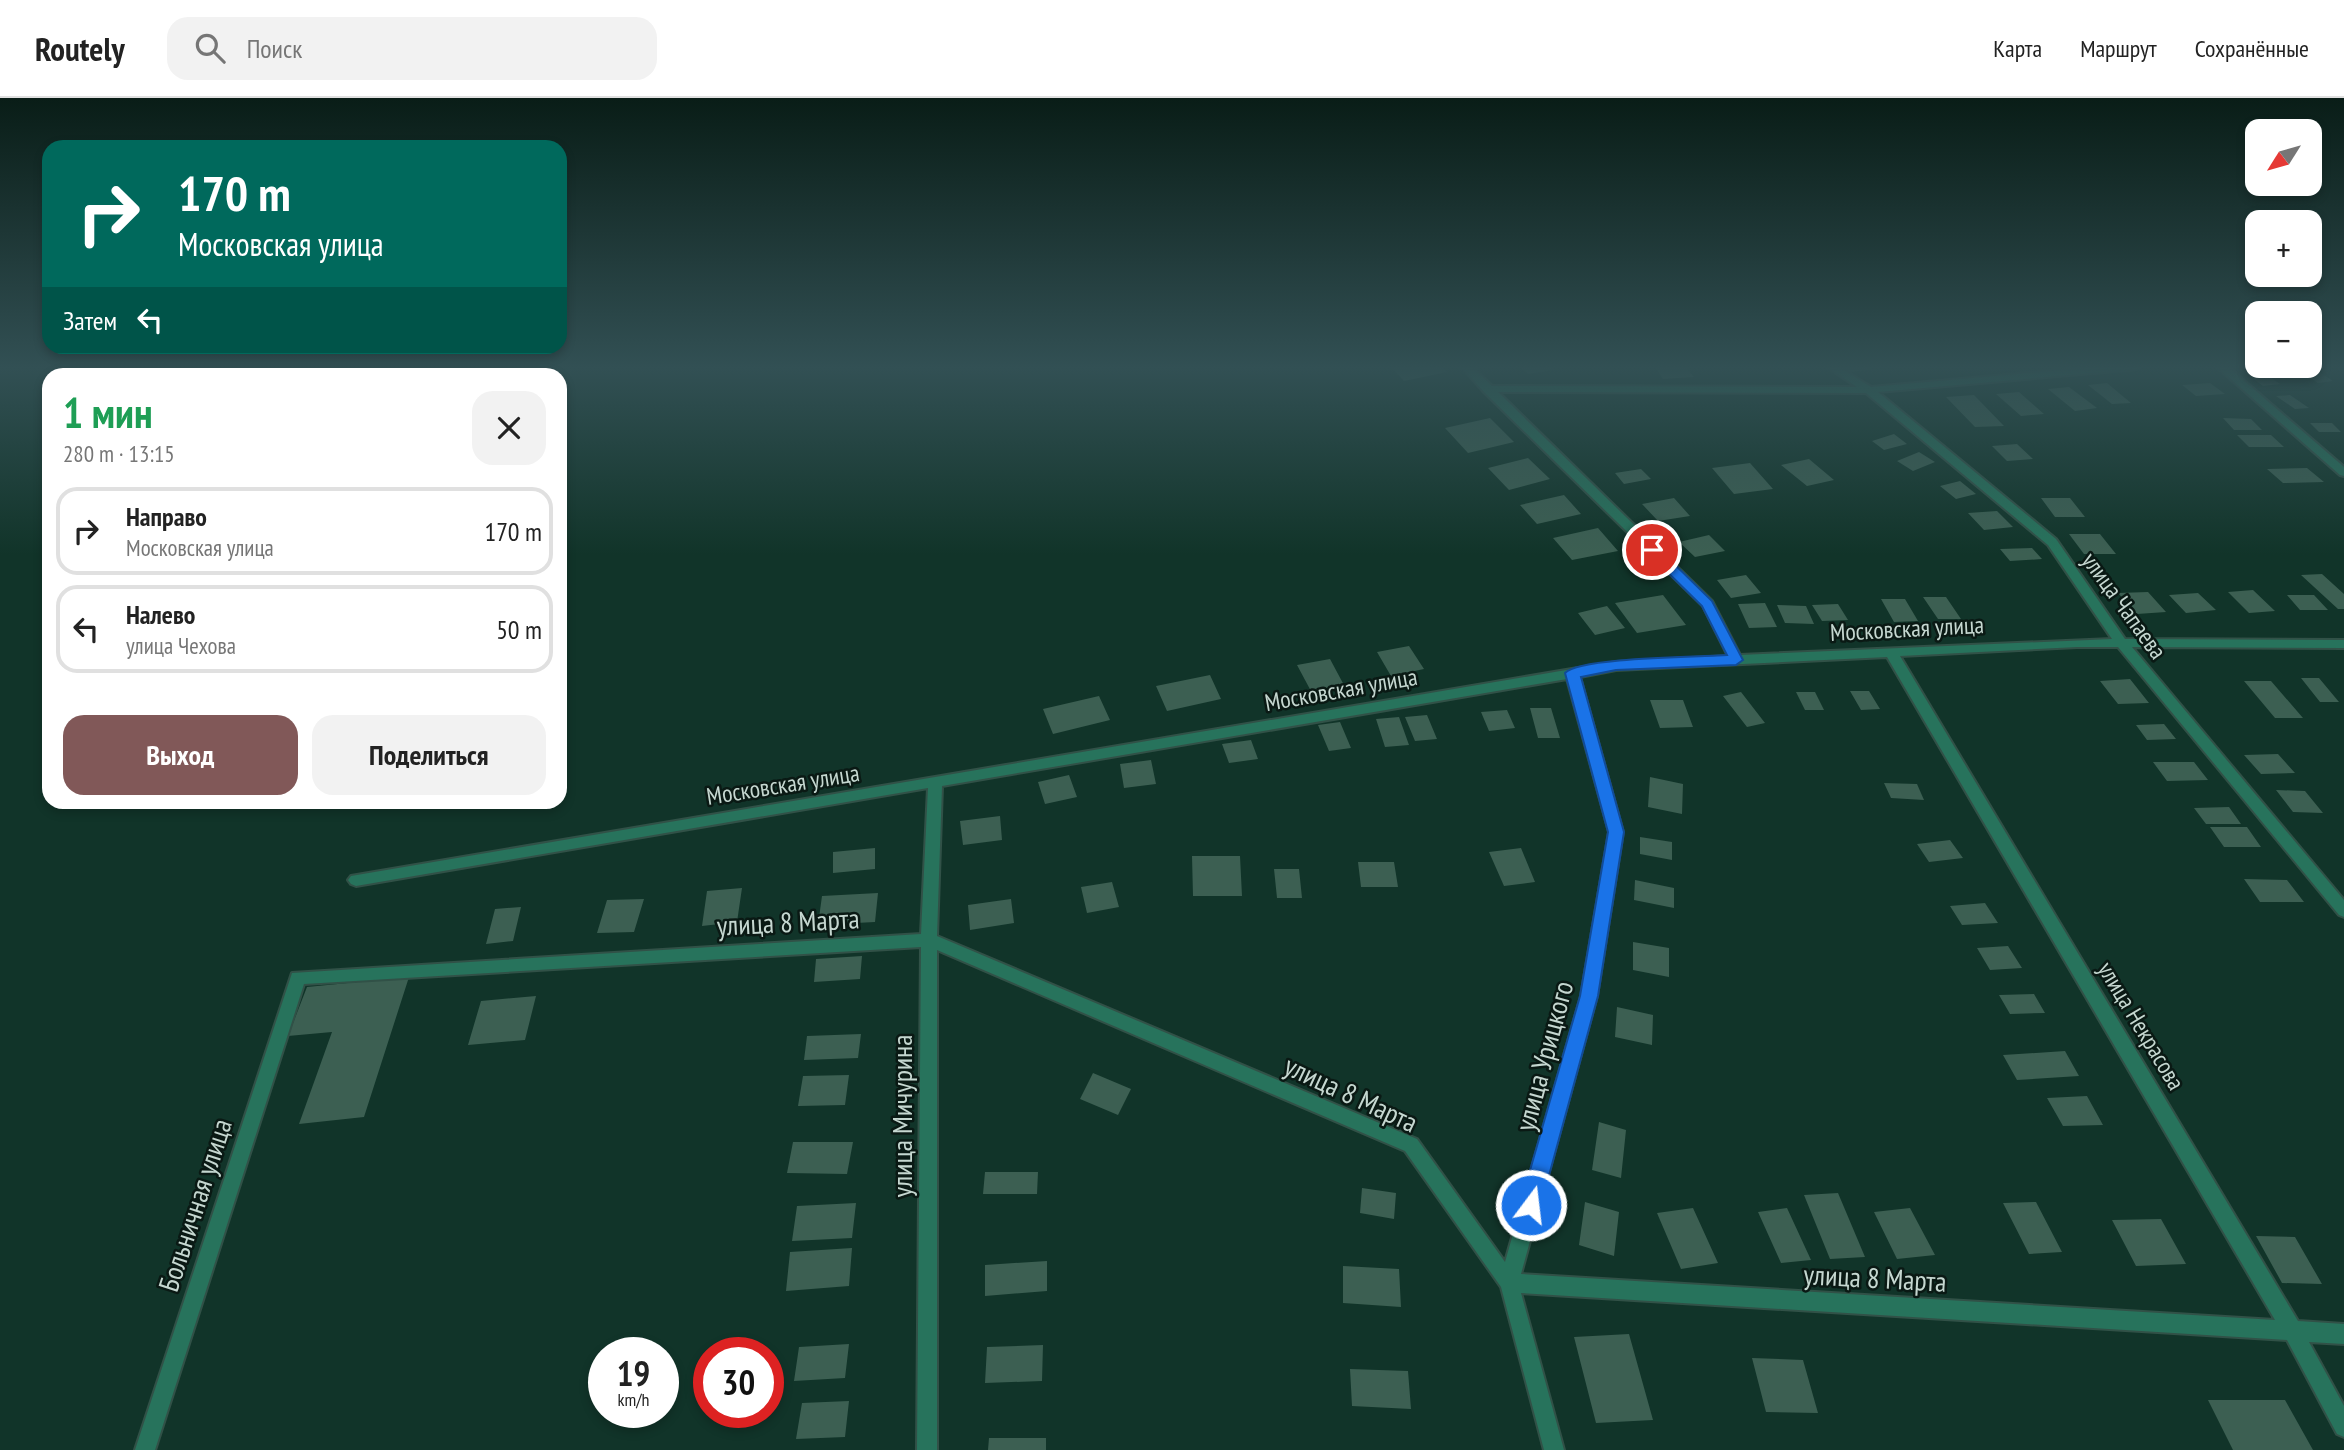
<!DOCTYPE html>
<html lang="ru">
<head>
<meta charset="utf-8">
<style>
  :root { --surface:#fff; --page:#f2f2f2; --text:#222; --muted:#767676; --line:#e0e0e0; --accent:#815858 }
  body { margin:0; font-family:"PT Sans Narrow",sans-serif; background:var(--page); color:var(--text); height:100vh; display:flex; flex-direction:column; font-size:26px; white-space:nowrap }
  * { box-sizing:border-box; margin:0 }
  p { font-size:23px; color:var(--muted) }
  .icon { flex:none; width:38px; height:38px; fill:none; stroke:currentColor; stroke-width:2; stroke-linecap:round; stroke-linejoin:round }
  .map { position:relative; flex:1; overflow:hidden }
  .details { position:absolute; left:42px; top:270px; width:525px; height:441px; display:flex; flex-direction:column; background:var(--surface); border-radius:21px; box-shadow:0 4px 10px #0003 }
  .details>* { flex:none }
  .guide { position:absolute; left:42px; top:42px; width:525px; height:214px; border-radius:21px; box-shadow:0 4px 10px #0003; background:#00695c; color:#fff; overflow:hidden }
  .needle { width:46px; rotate:233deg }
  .fabs { position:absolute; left:2245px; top:21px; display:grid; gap:14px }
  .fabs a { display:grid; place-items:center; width:77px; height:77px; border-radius:14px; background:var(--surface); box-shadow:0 4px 10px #0003; font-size:35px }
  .speed { position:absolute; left:588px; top:1239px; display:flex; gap:14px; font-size:35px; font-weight:700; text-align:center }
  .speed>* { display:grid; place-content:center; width:91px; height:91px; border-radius:50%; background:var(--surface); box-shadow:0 4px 10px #0003; line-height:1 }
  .speed small { font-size:18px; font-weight:400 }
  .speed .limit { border:10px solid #d22; background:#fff; color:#111 }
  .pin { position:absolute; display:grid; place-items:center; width:60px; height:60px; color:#fff; margin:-30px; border:4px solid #fff; border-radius:50%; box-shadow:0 2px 7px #0007 }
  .me { position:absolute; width:77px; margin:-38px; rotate:15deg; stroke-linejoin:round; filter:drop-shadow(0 0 5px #0008) }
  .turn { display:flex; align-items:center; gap:24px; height:147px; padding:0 21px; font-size:32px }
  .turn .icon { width:91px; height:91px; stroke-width:2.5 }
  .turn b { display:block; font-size:49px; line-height:60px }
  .then { display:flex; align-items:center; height:66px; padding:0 21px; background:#0003; gap:14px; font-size:26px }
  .round { display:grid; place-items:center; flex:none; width:74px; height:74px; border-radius:21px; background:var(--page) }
  .overview { display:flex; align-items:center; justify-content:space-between; height:119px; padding:0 21px }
  h1 { font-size:42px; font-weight:700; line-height:52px; color:#1e9e55 }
  .cta { display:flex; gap:14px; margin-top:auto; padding:14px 21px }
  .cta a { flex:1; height:80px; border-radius:21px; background:var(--accent); color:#fff; font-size:28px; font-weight:700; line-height:80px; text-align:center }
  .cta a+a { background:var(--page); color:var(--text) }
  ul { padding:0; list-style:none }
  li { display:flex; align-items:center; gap:21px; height:88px; margin:0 14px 10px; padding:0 7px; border:4px solid var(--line); border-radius:21px }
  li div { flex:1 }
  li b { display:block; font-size:26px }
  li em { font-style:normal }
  header { display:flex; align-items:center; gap:42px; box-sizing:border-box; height:98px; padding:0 35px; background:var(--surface); border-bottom:2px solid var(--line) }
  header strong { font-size:33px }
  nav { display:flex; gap:38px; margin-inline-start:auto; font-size:24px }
  .search { width:490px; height:63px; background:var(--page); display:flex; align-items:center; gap:18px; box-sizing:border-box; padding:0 24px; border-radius:21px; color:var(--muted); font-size:26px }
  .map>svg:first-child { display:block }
</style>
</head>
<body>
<header>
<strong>Routely</strong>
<div class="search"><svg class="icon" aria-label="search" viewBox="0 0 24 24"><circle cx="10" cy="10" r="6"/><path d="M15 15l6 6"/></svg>Поиск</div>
<nav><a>Карта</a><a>Маршрут</a><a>Сохранённые</a></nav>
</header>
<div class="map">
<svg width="2344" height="1352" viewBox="0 0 2344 1352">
  <rect width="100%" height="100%" fill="#113429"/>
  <path fill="#3c5f52" d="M1390,268H1441L1447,274L1404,283Z
    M1520,268H1549L1553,272L1528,276Z
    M1654,268H1685L1694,279L1663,281Z
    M1843,268H1866L1870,272L1848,274Z
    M2293,268H2310L2333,283L2318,285Z
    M2260,272L2280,286L2263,288L2243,273Z
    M2107,285L2131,305L2112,306L2088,287Z
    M2210,285L2225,296L2196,298L2182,287Z
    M2069,289L2097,310L2075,313L2048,291Z
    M2019,294L2044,316L2021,318L1996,296Z
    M1974,297L2004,328L1975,329L1946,299Z
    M2290,297L2309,310L2295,311L2276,298Z
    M1490,320L1514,344L1468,355L1445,330Z
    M2223,320L2251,321L2262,332H2234Z
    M2310,325H2332L2341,334H2319Z
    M1894,336L1907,346L1884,352L1872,343Z
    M2237,337H2271L2284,349H2249Z
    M2017,346L2033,361L2007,363L1992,348Z
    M1919,354L1935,364L1913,373L1897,363Z
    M1528,360L1550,381L1509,392L1488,370Z
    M1809,361L1834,382L1807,388L1781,367Z
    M1750,365L1773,391L1734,396L1712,370Z
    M2307,370L2324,384L2283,385L2267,371Z
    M1641,371L1651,381L1624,386L1615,375Z
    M1960,383L1976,396L1956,401L1940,388Z
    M1564,397L1581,416L1537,426L1520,407Z
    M1674,400L1690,418L1658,423L1642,406Z
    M2041,400H2070L2085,419H2055Z
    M1997,413L2013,429L1984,432L1968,415Z
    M1598,430L1618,453L1572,462L1553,440Z
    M2069,436H2100L2116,456H2084Z
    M1709,437L1725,453L1695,459L1679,444Z
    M2032,450L2042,461L2010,463L2000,451Z
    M2322,476L2344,496V511H2338L2301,477Z
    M1746,477L1761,495L1731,500L1717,482Z
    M2253,492L2275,513L2249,515L2228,494Z
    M2148,494L2166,514L2137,516L2118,495Z
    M2198,495L2216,512L2186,515L2169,497Z
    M1663,497L1686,527L1637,535L1615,505Z
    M2287,497H2314L2328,512H2300Z
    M1923,499H1946L1961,521H1938Z
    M1881,501H1905L1918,523L1894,524Z
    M1765,505L1777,529L1749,530L1738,506Z
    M1838,506L1848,522L1822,523L1812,507Z
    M1777,507L1806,508L1814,526L1785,525Z
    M1607,508L1625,530L1595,537L1578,515Z
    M1409,548L1424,571L1391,578L1377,554Z
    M1330,561L1345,589L1312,595L1297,567Z
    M1210,577L1221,601L1167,613L1156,588Z
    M2301,580H2319L2339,604H2320Z
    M2130,581L2149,605L2118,606L2100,583Z
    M2244,583H2271L2303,620H2275Z
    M1850,593H1869L1880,611L1861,612Z
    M1741,594L1765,625L1747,629L1723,598Z
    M1796,594H1815L1824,612H1805Z
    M1099,598L1110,622L1053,636L1043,611Z
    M1650,602H1683L1693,629L1660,630Z
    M1530,610H1551L1560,640H1538Z
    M1507,612L1515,630L1489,633L1481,614Z
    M1427,617L1437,641L1415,643L1405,619Z
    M1399,619L1409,647L1385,649L1376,621Z
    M1340,624L1351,650L1329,653L1318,627Z
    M2164,626L2176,641L2147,642L2136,627Z
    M1251,642L1258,661L1229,665L1222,646Z
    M2278,656L2295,675L2261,676L2244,657Z
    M1151,662L1156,686L1124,690L1120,666Z
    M2153,664H2194L2208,682L2167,683Z
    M1069,677L1077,699L1045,706L1038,684Z
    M1650,679L1683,686L1682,716L1648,709Z
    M1884,685L1917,686L1924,702L1891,700Z
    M2276,692L2305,693L2323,715L2293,714Z
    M2229,709L2241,726H2206L2194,710Z
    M1000,718L1002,742L963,747L960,723Z
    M2210,729H2247L2261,749H2224Z
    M1640,739L1672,744V762L1640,756Z
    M1950,742L1963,760L1929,764L1917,746Z
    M875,750V771L833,775V754Z
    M1521,750L1535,784L1504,788L1489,754Z
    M1192,758H1240L1242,798H1193Z
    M1358,764H1394L1398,789H1361Z
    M1274,771H1299L1302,800H1277Z
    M2244,781L2287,782L2304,804H2260Z
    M1635,782L1674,790V810L1634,802Z
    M1112,784L1119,809L1087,815L1081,789Z
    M742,790L737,824L702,828L707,793Z
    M878,795L875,824L818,827L822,798Z
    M644,801L634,834L597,835L607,802Z
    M1011,801L1014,825L970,832L968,807Z
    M1985,805L1998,825L1962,827L1950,808Z
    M521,809L513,843L486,846L495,811Z
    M1633,844L1669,850V879L1633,872Z
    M2008,848L2022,870L1990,872L1977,850Z
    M862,858L860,881L814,884L816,861Z
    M409,879L364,1019L299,1026L332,934L288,938L307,889Z
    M2034,896L2045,915L2010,916L1999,897Z
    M536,898L525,942L468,947L481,903Z
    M1617,909L1653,917L1652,947L1615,939Z
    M861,936L858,960L804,962L807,938Z
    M2065,953L2079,978L2017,982L2003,957Z
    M1093,975L1131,991L1118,1017L1080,1001Z
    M849,977L845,1007L798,1008L803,978Z
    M2087,998L2103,1027L2063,1028L2047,1000Z
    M1599,1024L1626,1032L1621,1080L1592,1072Z
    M793,1044H853L847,1076L787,1075Z
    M985,1074H1038L1037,1096H983Z
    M1362,1090L1396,1095L1394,1121L1360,1115Z
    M1838,1095L1865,1159L1830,1161L1804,1097Z
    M1585,1104L1619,1114L1614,1158L1579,1147Z
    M2036,1104L2062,1154L2029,1156L2003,1105Z
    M856,1105L852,1140L792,1143L797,1108Z
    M1693,1110L1718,1165L1681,1171L1657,1115Z
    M1787,1110L1811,1162L1781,1165L1758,1114Z
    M1910,1110L1935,1157L1897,1161L1874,1114Z
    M2161,1121L2186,1166L2136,1168L2112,1122Z
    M2256,1138L2295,1139L2322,1186L2282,1185Z
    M852,1150L849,1188L786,1193L790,1154Z
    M1047,1163V1193L985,1198V1167Z
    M1343,1168L1399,1171L1401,1209L1343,1205Z
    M1629,1236L1653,1322L1596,1325L1574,1239Z
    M849,1246L845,1280L794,1283L799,1249Z
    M1043,1247L1042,1283L985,1285L987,1249Z
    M1752,1260L1803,1262L1818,1315L1766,1314Z
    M1350,1271L1408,1273L1411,1311L1352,1308Z
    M2208,1302H2285L2313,1352H2233Z
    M849,1303L845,1339L796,1341L802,1305Z
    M989,1340H1046V1352H988Z"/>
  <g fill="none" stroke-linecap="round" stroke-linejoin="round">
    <g stroke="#315147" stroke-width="4">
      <path id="street" d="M1461,268H1471L1492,288L1857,289L1826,268H1837L1871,289L2107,268H2142L2137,271L1878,294L2056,441L2125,541L2344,542V550L2132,549L2344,802V819L2339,817L2118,549H2077L1900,558L2298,1223L2344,1226V1246L2309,1244L2344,1308V1339L2337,1336L2287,1242L1521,1195L1564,1352H1544L1501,1189L1405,1053L937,852V1352H917L921,849L304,886L155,1352H135L292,875L921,836L928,690L356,788L351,786L348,782L351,778L1572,571L1616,564L1728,558L1703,508L1483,293ZM1498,294L1866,295L2048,447L2112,541L1740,557L1712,503ZM1887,559L2275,1222L1521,1176L1597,898L1623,734L1580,579L1616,572ZM1567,581L1609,734L1581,898L1505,1164L1417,1041L937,838L942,688Z
        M2216,268H2227L2344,369V378L2340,377Z"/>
    </g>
    <use href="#street" fill="#27735c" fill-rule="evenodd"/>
  </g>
  <linearGradient id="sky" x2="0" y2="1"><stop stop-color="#091d17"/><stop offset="0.59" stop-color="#325054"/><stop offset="1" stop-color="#325054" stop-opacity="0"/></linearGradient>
  <rect width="2344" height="457" fill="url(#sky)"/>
  <path fill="#1a73e8" stroke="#114b97" stroke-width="2" d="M1652,448L1657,449L1712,503L1743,562L1736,567L1616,572L1581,579L1624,734L1598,898L1541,1107L1538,1114L1531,1116L1524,1114L1520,1107L1580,898L1608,734L1565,575C1579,559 1699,559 1727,557L1702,508L1648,455L1646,452Z"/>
  <g text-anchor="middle" stroke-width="5" stroke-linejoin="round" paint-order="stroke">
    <g font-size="24" fill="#c5d7d0" stroke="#0a1914">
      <text transform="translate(2124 508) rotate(54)" y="8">улица Чапаева</text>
      <text transform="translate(1907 531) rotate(-3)" y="8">Московская улица</text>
      <text transform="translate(1341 592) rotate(-10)" y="8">Московская улица</text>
      <text transform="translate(783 687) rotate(-9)" y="8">Московская улица</text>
      <text transform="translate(2141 928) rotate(59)" y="8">улица Некрасова</text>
    </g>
    <g font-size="28" fill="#c5d7d0" stroke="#0a1914">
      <text transform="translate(788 824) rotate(-3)" y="10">улица 8 Марта</text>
      <text transform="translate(1544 958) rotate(-75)" y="10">улица Урицкого</text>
      <text transform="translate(1351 996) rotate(25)" y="10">улица 8 Марта</text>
      <text transform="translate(902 1018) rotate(-90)" y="10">улица Мичурина</text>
      <text transform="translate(195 1107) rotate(-72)" y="10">Больничная улица</text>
      <text transform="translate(1875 1180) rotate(3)" y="10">улица 8 Марта</text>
    </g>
  </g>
</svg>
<div class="fabs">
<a><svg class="needle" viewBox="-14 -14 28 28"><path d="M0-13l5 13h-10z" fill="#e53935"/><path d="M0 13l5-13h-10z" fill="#767676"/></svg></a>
<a>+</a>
<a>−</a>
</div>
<div class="speed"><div>19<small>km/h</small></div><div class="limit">30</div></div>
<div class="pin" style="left:1652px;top:452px;background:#d93025"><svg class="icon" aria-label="arrive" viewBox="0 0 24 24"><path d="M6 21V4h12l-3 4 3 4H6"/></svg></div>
<svg class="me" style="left:1531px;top:1107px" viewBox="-20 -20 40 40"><circle r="17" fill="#1a73e8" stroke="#fff" stroke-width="3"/><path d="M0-11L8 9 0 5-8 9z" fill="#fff"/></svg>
<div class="guide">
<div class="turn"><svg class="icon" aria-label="right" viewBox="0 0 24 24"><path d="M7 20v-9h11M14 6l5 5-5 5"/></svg><div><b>170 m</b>Московская улица</div></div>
<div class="then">Затем<svg class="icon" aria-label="left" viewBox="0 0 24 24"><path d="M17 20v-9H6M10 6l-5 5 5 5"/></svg></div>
</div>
<section class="details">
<div class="overview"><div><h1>1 мин</h1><p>280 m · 13:15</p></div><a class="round"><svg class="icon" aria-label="close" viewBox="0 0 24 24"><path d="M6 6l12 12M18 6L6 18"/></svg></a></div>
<ul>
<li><svg class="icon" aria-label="right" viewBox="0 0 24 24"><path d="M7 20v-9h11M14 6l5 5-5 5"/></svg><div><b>Направо</b><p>Московская улица</p></div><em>170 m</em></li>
<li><svg class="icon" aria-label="left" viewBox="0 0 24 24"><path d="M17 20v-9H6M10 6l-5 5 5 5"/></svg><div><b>Налево</b><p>улица Чехова</p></div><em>50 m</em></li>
</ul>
<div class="cta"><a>Выход</a><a>Поделиться</a></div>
</section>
</div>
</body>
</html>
